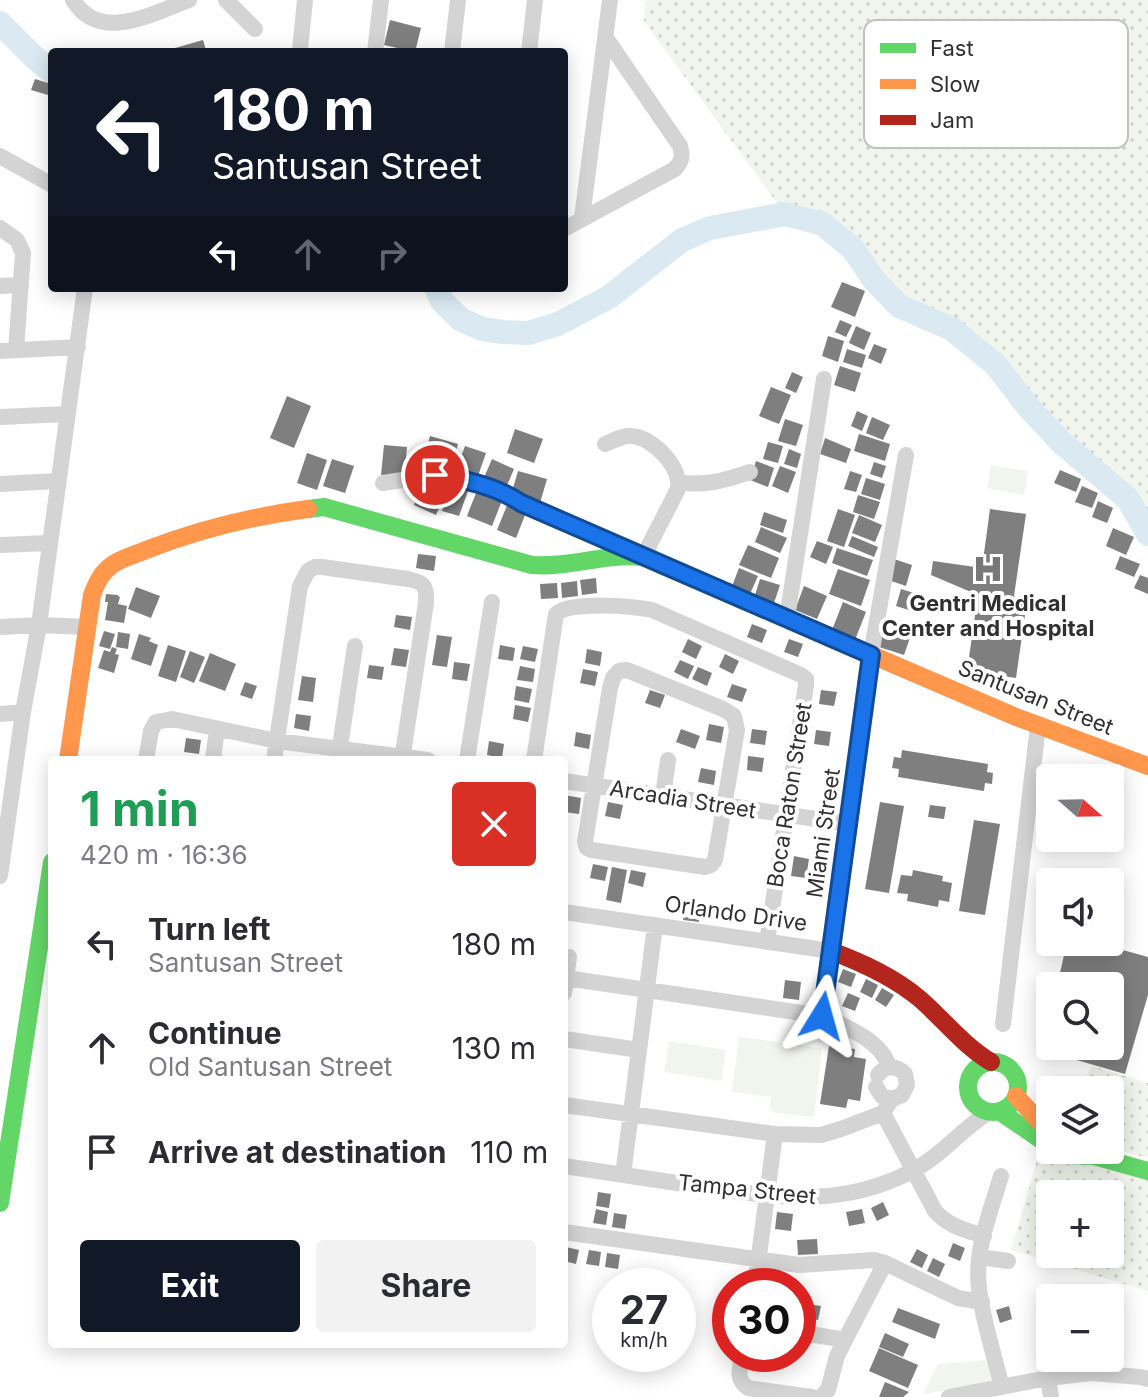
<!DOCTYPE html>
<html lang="en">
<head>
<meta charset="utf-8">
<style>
  :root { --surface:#fff; --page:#f2f2f3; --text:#2b2b33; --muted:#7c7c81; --accent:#111827 }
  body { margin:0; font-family:Inter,sans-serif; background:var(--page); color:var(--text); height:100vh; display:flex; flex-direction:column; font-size:30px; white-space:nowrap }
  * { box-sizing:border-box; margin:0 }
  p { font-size:26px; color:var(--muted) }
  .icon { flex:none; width:44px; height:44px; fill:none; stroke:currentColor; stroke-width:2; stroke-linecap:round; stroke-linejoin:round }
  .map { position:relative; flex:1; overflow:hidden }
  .drawer { position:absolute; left:48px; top:756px; width:520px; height:592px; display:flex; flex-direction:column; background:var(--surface); border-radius:8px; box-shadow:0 4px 20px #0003 }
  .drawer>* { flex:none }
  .top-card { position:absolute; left:48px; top:48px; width:520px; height:244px; border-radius:8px; box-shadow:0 4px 20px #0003; background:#111827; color:#fff; overflow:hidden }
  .needle { width:52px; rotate:110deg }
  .controls { position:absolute; left:1036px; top:764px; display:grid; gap:16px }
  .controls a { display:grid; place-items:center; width:88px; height:88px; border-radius:8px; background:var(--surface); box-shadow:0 4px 20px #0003; font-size:40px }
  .speed { position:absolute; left:592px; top:1268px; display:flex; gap:16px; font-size:40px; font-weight:700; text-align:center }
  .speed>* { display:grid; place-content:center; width:104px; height:104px; border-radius:50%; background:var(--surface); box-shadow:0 4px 20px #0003; line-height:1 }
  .speed small { font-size:20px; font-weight:400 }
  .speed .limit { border:12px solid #d22; background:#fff; color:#111 }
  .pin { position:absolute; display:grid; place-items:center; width:68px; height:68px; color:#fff; margin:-34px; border:4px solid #fff; border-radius:50%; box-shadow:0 2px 8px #0007 }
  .me { position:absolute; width:88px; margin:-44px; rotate:8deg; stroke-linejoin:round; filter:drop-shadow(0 0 6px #0008) }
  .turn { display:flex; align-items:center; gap:28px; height:168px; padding:0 32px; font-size:36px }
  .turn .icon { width:104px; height:104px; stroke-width:2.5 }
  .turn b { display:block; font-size:56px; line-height:68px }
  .lanes { display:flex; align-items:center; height:76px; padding:0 32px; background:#0003; justify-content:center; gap:40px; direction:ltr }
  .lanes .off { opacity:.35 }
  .round { display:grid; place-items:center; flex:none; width:84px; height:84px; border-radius:8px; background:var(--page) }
  .overview { display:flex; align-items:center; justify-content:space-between; height:136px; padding:0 32px }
  h1 { font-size:48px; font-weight:700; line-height:60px; color:#1e9e55 }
  .action { display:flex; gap:16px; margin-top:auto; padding:16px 32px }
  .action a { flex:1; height:92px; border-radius:8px; background:var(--accent); color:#fff; font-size:32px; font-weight:700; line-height:92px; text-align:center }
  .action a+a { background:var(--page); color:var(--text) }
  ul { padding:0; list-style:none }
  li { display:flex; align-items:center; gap:24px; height:104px; padding:0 32px }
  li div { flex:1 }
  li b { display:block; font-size:30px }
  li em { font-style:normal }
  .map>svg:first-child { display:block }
</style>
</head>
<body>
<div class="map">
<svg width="1148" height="1397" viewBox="0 0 1148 1397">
  <defs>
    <pattern id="grass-dots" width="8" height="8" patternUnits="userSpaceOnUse" patternTransform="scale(2)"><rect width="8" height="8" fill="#f2f5ed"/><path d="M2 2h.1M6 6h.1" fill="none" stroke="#d0d2cc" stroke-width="1.8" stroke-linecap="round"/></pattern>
  </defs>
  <rect width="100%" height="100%" fill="#fff"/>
  <path fill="url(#grass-dots)" fill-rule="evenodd" d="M646,0H1148V534L1128,499L1062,443L996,365L952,329L899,306L853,249L823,224L785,214L644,21Z
    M1092,1066L1148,1083V1158L1110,1148V1090H1079Z
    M1047,1151L1148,1180V1291L1011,1250L1037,1160ZM1050,1194H1110V1254H1050Z"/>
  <path fill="#f2f5ed" d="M991,465L1028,471L1024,495L987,488Z
    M739,1037L822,1048L814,1117L775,1113L770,1107L771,1097L732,1092Z
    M669,1041L726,1050L721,1081L664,1072Z
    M987,1360L992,1382L923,1394L938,1364Z"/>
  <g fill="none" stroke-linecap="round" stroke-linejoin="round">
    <path stroke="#dbeaf2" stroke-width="24" d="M0,23L33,56L52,72
      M436,288L442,301L460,319L482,329L503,332L528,333L558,324L609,297L682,240L710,228L785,214L823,224L853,249L874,280L899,306L952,329L996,365L1029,408L1062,443L1128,499L1148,534"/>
  </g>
  <path fill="#7f7f7f" d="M390,20L421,28L415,52L384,45Z
    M203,40L206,50L177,52L175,48Z
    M35,79L51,84L48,95L31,90Z
    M842,282L865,291L855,317L831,307Z
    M840,320L852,325L846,337L835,332Z
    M856,326L871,333L864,350L849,343Z
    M828,336L844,341L838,362L822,356Z
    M874,344L887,349L881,364L868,358Z
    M847,349L866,355L862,368L843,362Z
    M840,366L861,373L855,392L834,385Z
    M792,372L803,377L796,393L785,388Z
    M771,387L791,395L779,424L759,416Z
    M287,396L311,406L294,448L270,438Z
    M857,411L868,416L862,431L851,426Z
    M872,417L890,425L883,440L866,433Z
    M785,419L803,425L796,446L778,441Z
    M515,429L543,439L534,463L507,453Z
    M859,434L890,444L885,461L854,451Z
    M430,436L458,444L451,470L423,462Z
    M825,438L851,449L846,463L820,454Z
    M768,442L783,446L778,463L763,459Z
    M384,445L407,447L404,478L381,475Z
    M465,446L486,453L478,476L457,468Z
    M789,449L801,454L797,468L784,464Z
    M307,453L327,460L317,490L297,483Z
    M332,459L354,466L345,493L323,486Z
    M492,459L514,469L505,490L483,480Z
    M756,461L774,468L768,487L750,480Z
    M874,462L886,466L882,478L870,474Z
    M780,466L796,472L788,493L772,486Z
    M1060,470L1081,479L1076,492L1054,483Z
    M518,471L547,479L540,503L511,495Z
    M850,471L862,475L856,492L844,489Z
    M426,477L448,486L436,515L414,505Z
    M866,478L885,484L880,500L861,494Z
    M452,482L469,488L459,516L442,511Z
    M1082,486L1098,493L1092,508L1075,502Z
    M478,488L503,498L492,526L467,516Z
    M858,495L880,502L874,519L853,512Z
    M1098,501L1113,508L1107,523L1092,517Z
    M508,503L527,510L516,538L497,530Z
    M838,509L855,515L844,547L827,541Z
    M990,509L1026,514L1014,596L1026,608L1016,678L967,671L978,595L931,575L933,561L982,568Z
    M764,512L787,520L783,533L760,525Z
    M859,515L882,525L875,542L852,533Z
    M761,527L787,538L780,553L755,542Z
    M1113,528L1134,537L1126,555L1106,546Z
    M852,536L878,547L874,557L848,546Z
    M817,541L833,547L826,564L810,557Z
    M748,545L779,558L771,578L739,565Z
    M837,548L873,560L867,576L832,563Z
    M418,554L436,556L434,571L416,568Z
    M1120,556L1140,564L1134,577L1115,569Z
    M891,558L912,565L906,586L885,579Z
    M739,568L758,576L750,594L732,586Z
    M838,569L870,580L861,606L829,594Z
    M1140,575L1148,578V594L1134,588Z
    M596,578L597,593L582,595L580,580Z
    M760,579L780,585L774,603L755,595Z
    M577,581L578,596L562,598L561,583Z
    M557,583L558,598L541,599L540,584Z
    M804,586L827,596L817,619L795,610Z
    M136,587L160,596L151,618L128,609Z
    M901,589L917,594L912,611L896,606Z
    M106,594L118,595V596L120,597L118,604L127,606L124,623L105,620L108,602H105Z
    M843,602L866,612L855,640L832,630Z
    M396,615L412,617L410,630L394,627Z
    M885,620L913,629L904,655L876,646Z
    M752,624L767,630L762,643L747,637Z
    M104,631L115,634L110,649L99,646Z
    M118,632L130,634L128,649L116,647Z
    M139,634L151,638L149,641L158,645L151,666L131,659Z
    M437,635L452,637L447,667L432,665Z
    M688,639L702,646L696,659L682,652Z
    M789,639L803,644L798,657L784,652Z
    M168,645L186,651L176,682L158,676Z
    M500,645L515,648L513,661L498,659Z
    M523,646L538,649L535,662L520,659Z
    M112,647L117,649L115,654L119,655L114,673L98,668L104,650L110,652Z
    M394,648L409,650L406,667L391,665Z
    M587,649L602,652L600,666L585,663Z
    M190,651L205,657L194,683L180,677Z
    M210,653L236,664L225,691L199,681Z
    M725,654L739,661L733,674L719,667Z
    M680,660L694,666L688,679L674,672Z
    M454,662L470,664L467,681L452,679Z
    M369,665L384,667L382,680L367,678Z
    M520,666L535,669L533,682L517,680Z
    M698,667L712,673L707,686L692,679Z
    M583,669L598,672L595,686L580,683Z
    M302,676L316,678L313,702L298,700Z
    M245,682L257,686L252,699L240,695Z
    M732,684L747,689L742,702L727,697Z
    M516,686L532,689L529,703L514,700Z
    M650,690L665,695L660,708L645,703Z
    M821,690L837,692L834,706L819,704Z
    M515,705L531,708L528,722L513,719Z
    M296,714L311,716L309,731L294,728Z
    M709,724L724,727L721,743L706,740Z
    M681,729L700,736L695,749L676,742Z
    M752,729L767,731L765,745L750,743Z
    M816,730L831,732L829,746L814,744Z
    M576,732L591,735L589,749L574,746Z
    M186,738L201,740L199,754L184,752Z
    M489,741L504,744L502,758L487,755Z
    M902,750L988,764L987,772L993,773L992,784L985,783L984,791L898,777L899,769L892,768L894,757L901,758Z
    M748,756L764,758L762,772L747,770Z
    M701,768L716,771L714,785L698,782Z
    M564,795L581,798L579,814L564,812Z
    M608,802L623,805L620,819L605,816Z
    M880,802L904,806L889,893L865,889Z
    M930,805L946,807L944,819L928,817Z
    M974,820L1000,824L985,915L959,911Z
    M816,834L832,836L829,850L814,847Z
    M794,856L809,859L806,878L791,876Z
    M593,864L608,867L605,881L590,878Z
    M612,867L627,870L621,903L606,900Z
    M631,870L646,873L643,887L628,883Z
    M913,870L943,876L942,881L952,883L949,902L939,900L938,907L907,901L908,894L897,893L901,875L912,876Z
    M811,876L826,878L824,892L809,890Z
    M686,900L702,902L699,922L683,920Z
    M1067,942H1094L1148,957V995L1125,1074L1042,1050L1049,1022L1050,1046H1110V986H1057Z
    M843,969L856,974L851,987L838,982Z
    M866,979L878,985L872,998L860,992Z
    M785,980L801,982L799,1000L783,998Z
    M882,988L894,995L886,1007L875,1000Z
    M848,993L860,998L855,1011L842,1006Z
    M829,1046L855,1049L854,1057L866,1059L860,1101L848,1099L846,1108L820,1104Z
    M598,1192L611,1194L609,1208L596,1206Z
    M883,1202L889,1215L877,1221L871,1208Z
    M596,1209L608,1212L606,1225L593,1223Z
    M862,1209L865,1223L849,1226L846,1212Z
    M777,1212L793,1214L791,1231L775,1229Z
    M614,1213L627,1215L625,1229L612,1227Z
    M817,1239L818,1254L798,1255L797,1240Z
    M953,1243L965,1248L960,1261L948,1256Z
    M566,1247L579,1250L576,1264L564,1261Z
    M917,1249L928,1255L922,1268L910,1262Z
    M589,1250L601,1252L599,1266L586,1264Z
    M607,1253L620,1255L618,1269L605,1267Z
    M933,1258L945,1264L939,1277L927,1271Z
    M808,1304L821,1306L818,1320L805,1318Z
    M1009,1306L1012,1319L1000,1323L996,1310Z
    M898,1308L940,1324L935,1339L892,1322Z
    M885,1333L909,1344L903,1357L879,1347Z
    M879,1348L918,1365L908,1388L869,1371Z
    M885,1382L909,1392L903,1397H879Z"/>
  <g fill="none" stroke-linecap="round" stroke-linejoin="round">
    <path stroke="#d4d4d4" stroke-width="16" d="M73,0C100,44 153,13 189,0
      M226,0L255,29
      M300,50L305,0
      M375,52L381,0
      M452,52L458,0
      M529,52L535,0
      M0,156L52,185
      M582,218L610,0
      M0,228L17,240L23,253L16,350
      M564,229L675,169C682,161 683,156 680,146L606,38
      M0,286L20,285
      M0,351L78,347
      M0,417L67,414
      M383,483L435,475L456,478L490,487L521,503L643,557L677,491C685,470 652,436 631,436C622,435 613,441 605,444
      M680,483C711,485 721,481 750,472
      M0,484L58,481
      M0,545L49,543
      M787,618L824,379
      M0,627L39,625L88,627
      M871,655L906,455
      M627,670L723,709L734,716L737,730L715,860L711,865L705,867L592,850L587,848L585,842L610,688L613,678L619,671Z
      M0,714L23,712
      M146,760L151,731L156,722L172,719L277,741L428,760
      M213,760L217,729
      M274,760L300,586L308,571L315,567H322L408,579C424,582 427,586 426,603L402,760
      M338,760L355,646
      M467,760L492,602
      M534,760L556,614C571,601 632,606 652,610L801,675L806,679V685L767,942
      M564,781L849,824
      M663,796L668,760
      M0,876L23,712L39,625L85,288
      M564,912L831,951L822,1016
      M566,978L822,1016C845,1026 882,1041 889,1067
      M564,993L569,957
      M1003,1024L1038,726
      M564,1039L639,1050
      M876,1087L882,1096L892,1099L902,1095L907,1085L905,1074C896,1065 885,1065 878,1075
      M564,1105L775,1134L821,1135L841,1129L883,1113L892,1099
      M883,1113L935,1211C948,1226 965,1230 984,1236
      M564,1166C608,1173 653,1179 697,1186C774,1197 841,1209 912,1171C941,1156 962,1129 990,1111
      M623,1175L655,926
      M564,1232L799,1265L874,1260L885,1263L958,1298L982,1302
      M980,1257L1008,1261
      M755,1286L775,1134
      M798,1332L845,1340
      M743,1354C740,1367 735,1380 748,1388L812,1397
      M1048,1378L1051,1397
      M1000,1380C993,1350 982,1318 979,1288C974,1250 991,1211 1001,1176
      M821,1397L828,1390L837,1356L845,1340L885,1263
      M949,1397L1048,1378L1091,1373L1140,1377L1148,1379"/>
    <path stroke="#63d668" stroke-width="18" d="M308,509L324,507L532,565C570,568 605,553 643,557L811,629
      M968 1087a25 25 0 1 1 50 0a25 25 0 1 1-50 0Z
      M999,1111L1050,1146
      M1058,1150L1067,1155L1094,1156L1148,1171
      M0,1203L52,862"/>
    <path stroke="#ff974d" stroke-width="18" d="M811,629L1016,717L1148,766
      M68,760L92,595C97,582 101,573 112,565C121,558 135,555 146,550C198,530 253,516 308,509
      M1016,1096L1039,1121L1050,1130"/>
    <path stroke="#b3261e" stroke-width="18" d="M871,655L831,951C863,963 894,977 920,999C944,1020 963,1045 991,1062"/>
  </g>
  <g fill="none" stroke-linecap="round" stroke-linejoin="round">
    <g stroke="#114b97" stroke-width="20">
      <path id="route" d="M435,475C465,479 496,486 521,503L871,655L822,1016"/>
    </g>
    <use href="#route" stroke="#1a73e8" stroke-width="14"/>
  </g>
  <defs>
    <g id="hospital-bare" transform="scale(2.4)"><path d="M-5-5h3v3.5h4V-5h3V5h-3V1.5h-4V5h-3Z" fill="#787878" stroke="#fff" stroke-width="2.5" paint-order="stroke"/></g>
  </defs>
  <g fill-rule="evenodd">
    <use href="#hospital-bare" x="988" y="569"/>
  </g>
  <g text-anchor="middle" stroke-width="8" stroke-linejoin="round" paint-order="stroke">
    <g font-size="22" font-weight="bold" fill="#303030" stroke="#fff">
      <text x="988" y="611">Gentri Medical<tspan x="988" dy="25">Center and Hospital</tspan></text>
    </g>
    <g font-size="22" fill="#303030" stroke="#fff">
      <text transform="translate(1036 697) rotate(22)" y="8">Santusan Street</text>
      <text transform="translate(789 795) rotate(-81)" y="8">Boca Raton Street</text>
      <text transform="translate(683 799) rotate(9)" y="8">Arcadia Street</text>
      <text transform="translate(823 833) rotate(-82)" y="8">Miami Street</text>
      <text transform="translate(736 913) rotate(8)" y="8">Orlando Drive</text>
      <text transform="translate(747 1189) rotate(6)" y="8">Tampa Street</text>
    </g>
  </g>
  <rect x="864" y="20" width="264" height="128" rx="12" fill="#fff" stroke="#c1c1c1" stroke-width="2"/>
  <rect x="880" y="43" width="36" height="10" fill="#63d668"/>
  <rect x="880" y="79" width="36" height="10" fill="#ff974d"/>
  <rect x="880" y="115" width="36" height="10" fill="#b3261e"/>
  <g font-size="22" fill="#303030">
    <text x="930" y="56">Fast</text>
    <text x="930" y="92">Slow</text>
    <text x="930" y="128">Jam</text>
  </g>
</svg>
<div class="controls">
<a><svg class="needle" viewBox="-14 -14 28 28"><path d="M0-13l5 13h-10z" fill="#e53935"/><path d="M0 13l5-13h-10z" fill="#7c7c81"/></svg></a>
<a><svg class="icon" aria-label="sound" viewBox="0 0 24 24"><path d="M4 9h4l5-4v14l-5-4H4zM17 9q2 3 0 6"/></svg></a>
<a><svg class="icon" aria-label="search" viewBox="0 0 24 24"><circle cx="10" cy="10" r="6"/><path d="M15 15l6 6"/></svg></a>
<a><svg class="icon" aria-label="layers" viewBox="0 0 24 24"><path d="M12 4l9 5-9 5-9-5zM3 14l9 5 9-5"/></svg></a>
<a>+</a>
<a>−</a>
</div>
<div class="speed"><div>27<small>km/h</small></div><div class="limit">30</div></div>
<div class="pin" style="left:435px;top:475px;background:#d93025"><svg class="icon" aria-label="arrive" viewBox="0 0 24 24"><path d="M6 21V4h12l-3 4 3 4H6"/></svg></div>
<svg class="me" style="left:822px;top:1016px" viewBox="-20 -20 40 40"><path d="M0-17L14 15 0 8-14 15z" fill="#1a73e8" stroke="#fff" stroke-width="4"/></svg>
<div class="top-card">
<div class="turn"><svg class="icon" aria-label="left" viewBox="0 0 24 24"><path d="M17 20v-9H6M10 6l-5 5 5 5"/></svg><div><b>180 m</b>Santusan Street</div></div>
<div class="lanes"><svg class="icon" aria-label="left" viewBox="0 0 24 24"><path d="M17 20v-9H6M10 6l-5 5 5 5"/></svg><svg class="icon off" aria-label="ahead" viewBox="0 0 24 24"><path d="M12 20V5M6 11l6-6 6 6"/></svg><svg class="icon off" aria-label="right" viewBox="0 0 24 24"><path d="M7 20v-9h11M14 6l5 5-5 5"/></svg></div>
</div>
<section class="drawer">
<div class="overview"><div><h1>1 min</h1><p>420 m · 16:36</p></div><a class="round" style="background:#d93025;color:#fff"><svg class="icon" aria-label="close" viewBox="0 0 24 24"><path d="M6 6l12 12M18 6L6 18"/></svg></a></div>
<ul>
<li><svg class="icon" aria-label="left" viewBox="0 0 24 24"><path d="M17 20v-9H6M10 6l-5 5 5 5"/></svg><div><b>Turn left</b><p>Santusan Street</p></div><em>180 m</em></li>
<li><svg class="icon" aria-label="ahead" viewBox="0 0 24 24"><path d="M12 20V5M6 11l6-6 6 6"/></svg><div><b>Continue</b><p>Old Santusan Street</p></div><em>130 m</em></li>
<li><svg class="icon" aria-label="arrive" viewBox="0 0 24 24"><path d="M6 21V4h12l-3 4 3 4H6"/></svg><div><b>Arrive at destination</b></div><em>110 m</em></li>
</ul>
<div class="action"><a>Exit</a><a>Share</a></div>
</section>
</div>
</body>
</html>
